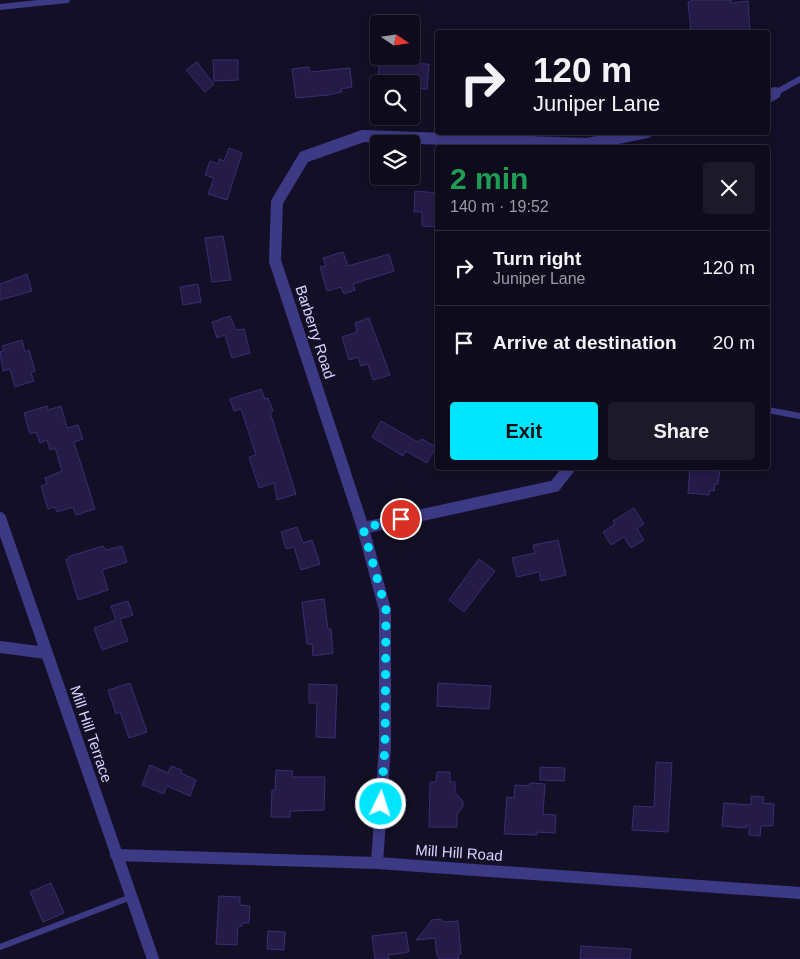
<!DOCTYPE html>
<html lang="en">
<head>
<meta charset="utf-8">
<style>
  :root { --surface:#0e0b1c; --page:#1c1929; --text:#f1f3f6; --muted:#9b9ba3; --line:#2e2b3b; --accent:#00e5ff }
  body { margin:0; font-family:Helvetica,sans-serif; background:var(--page); color:var(--text); height:100vh; display:flex; flex-direction:column; font-size:19px; white-space:nowrap }
  * { box-sizing:border-box; margin:0 }
  p { font-size:16px; color:var(--muted) }
  .icon { flex:none; width:28px; height:28px; fill:none; stroke:currentColor; stroke-width:2; stroke-linecap:round; stroke-linejoin:round }
  .map { position:relative; flex:1; overflow:hidden }
  .panel { position:absolute; left:435px; top:145px; width:335px; height:325px; display:flex; flex-direction:column; background:var(--surface); border-radius:5px; box-shadow:0 2px 8px #0003,0 0 0 1px var(--line) }
  .panel>* { flex:none }
  .banner { position:absolute; left:435px; top:30px; width:335px; height:105px; border-radius:5px; box-shadow:0 2px 8px #0003,0 0 0 1px var(--line); background:#0e0b1c; color:var(--text); overflow:hidden }
  .needle { width:32px; rotate:103deg }
  .fabs { position:absolute; left:370px; top:15px; display:grid; gap:10px }
  .fabs a { display:grid; place-items:center; width:50px; height:50px; border-radius:5px; background:var(--surface); box-shadow:0 2px 8px #0003,0 0 0 1px var(--line); font-size:25px }
  .pin { position:absolute; display:grid; place-items:center; width:42px; height:42px; color:#fff; margin:-21px; border:2px solid #fff; border-radius:50%; box-shadow:0 1px 5px #0007 }
  .me { position:absolute; width:55px; margin:-28px; rotate:4deg; stroke-linejoin:round; filter:drop-shadow(0 0 4px #0008) }
  .turn { display:flex; align-items:center; gap:18px; height:105px; padding:0 15px; font-size:22px }
  .turn .icon { width:65px; height:65px; stroke-width:2.5 }
  .turn b { display:block; font-size:35px; line-height:42px }
  .round { display:grid; place-items:center; flex:none; width:52px; height:52px; border-radius:5px; background:var(--page) }
  .summary { display:flex; align-items:center; justify-content:space-between; height:85px; padding:0 15px }
  h1 { font-size:30px; font-weight:600; line-height:38px; color:#1e9e55 }
  .primary-button { display:flex; gap:10px; margin-top:auto; padding:10px 15px }
  .primary-button a { flex:1; height:58px; border-radius:5px; background:var(--accent); color:#111; font-size:20px; font-weight:600; line-height:58px; text-align:center }
  .primary-button a+a { background:var(--page); color:var(--text) }
  ul { padding:0; list-style:none }
  li { display:flex; align-items:center; gap:15px; height:75px; padding:0 15px; border-top:1px solid var(--line) }
  li div { flex:1 }
  li b { display:block; font-size:19px }
  li em { font-style:normal }
  .map>svg:first-child { display:block }
</style>
</head>
<body>
<div class="map">
<svg width="800" height="959" viewBox="0 0 800 959">
  <rect width="100%" height="100%" fill="#130f26"/>
  <path fill="#241b47" stroke="#3b2d73" d="M693,0H731V3L748,1L750,30L691,32L688,2Z
    M213,60H238V80L214,81Z
    M197,62L214,84L205,92L186,70Z
    M379,63L429,64L427,89L411,88V84L378,82Z
    M309,67L310,72L350,68L352,87L341,89L342,92L328,95L296,98L292,69Z
    M229,148L242,153L227,200L208,194L214,178L205,175L210,161L218,164L219,159L224,161Z
    M415,191L438,193V227L422,226V212H414Z
    M223,236L231,280L212,282L205,238Z
    M343,252L348,266L389,254L394,271L353,284L355,290L344,294L341,287L327,291L320,267L326,266L323,258Z
    M27,274L32,291L0,300V284Z
    M198,284L201,302L183,305L180,287Z
    M230,316L236,330L244,329L250,353L232,358L225,335L217,338L212,322Z
    M369,318L390,375L373,380L368,364L361,366L358,357L349,360L342,337L357,332L355,323Z
    M22,340L25,352L29,350L35,371L31,373L34,381L15,387L10,369L3,371L0,352L4,351L2,346Z
    M261,389L265,399L268,398L273,411L270,412L296,494L277,500L274,483L259,488L249,457L256,455L241,409L234,411L230,399Z
    M47,406L48,410L61,406L67,428L78,425L83,439L74,442L95,509L76,515L73,507L57,512L55,507L48,509L41,486L47,484L45,478L62,471L55,448L50,450L47,440L40,443L36,432L30,434L24,413Z
    M381,421L418,442L422,439L436,447L427,463L406,451L403,456L372,437Z
    M690,468L720,470L718,484H715L714,491L710,490L709,495L688,493Z
    M634,508L644,524L637,529L644,540L631,548L624,537L611,545L603,532L615,524L613,521Z
    M297,527L303,543L312,540L320,564L301,570L294,547L286,549L281,532Z
    M558,540L566,575L541,581L539,572L517,577L512,558L535,553L533,545Z
    M103,546L106,550L122,546L127,562L102,570L108,590L78,600L66,560L70,556Z
    M479,559L495,571L464,612L449,600Z
    M324,599L328,629H331L333,653L313,656L312,644H307L302,602Z
    M128,601L133,615L120,619L128,641L102,650L94,628L116,620L111,606Z
    M130,683L147,732L129,738L120,712L116,714L108,690Z
    M438,683L491,686L489,709L437,706Z
    M309,684L337,685L335,738L316,737L317,703H309Z
    M656,762L672,763L668,832L632,830L634,806L654,807Z
    M150,765L168,773L171,766L182,770L181,773L196,780L190,796L167,786L164,794L142,785Z
    M540,767L565,768L564,781L540,780Z
    M276,770L293,771L292,777H325L324,810L290,811V817H271L272,790H275Z
    M437,772H450V782H455V792L463,802V807L457,814V827H429L430,782H436Z
    M530,783L545,784L543,814L556,815L555,833L537,832V835L504,834L507,797L514,798L515,785L529,786Z
    M751,796L764,797L763,803L774,804L773,826H761L760,836L749,835V825H747L746,828L722,826L724,803L751,805Z
    M51,883L64,913L43,922L30,892Z
    M219,896L240,897V905L250,906L249,923H242V926H238L237,945L216,944Z
    M440,919L444,922L458,921L461,954H458L459,959H439V956H437L435,938L416,940L432,920Z
    M268,931L285,932L284,950L267,949Z
    M406,932L409,952L388,955L389,959H375L372,936Z
    M581,946L631,949L630,959H580Z"/>
  <g fill="none" stroke-linecap="round" stroke-linejoin="round">
    <path stroke="#3d3a85" stroke-width="6" d="M0,7L67,0
      M775,93L800,79
      M768,410L800,416
      M0,947L131,897"/>
    <path stroke="#3d3a85" stroke-width="12" d="M768,97L775,93
      M0,518L153,959
      M363,528L555,486L569,468
      M0,647L46,653
      M116,855L377,863L800,893
      M377,863L385,746V610L363,528L275,261L277,202L304,157L363,136L588,144L647,132"/>
  </g>
  <g fill="none" stroke-linecap="round" stroke-linejoin="round">
    <path stroke="#00e5ff" stroke-width="9" stroke-dasharray="0 16.2" d="M381,804L385,746L386,610L363,528L401,519"/>
  </g>
  <g text-anchor="middle" stroke-width="4" stroke-linejoin="round" paint-order="stroke">
    <g font-size="15" fill="#d9d4ff" stroke="#130f26">
      <text transform="translate(315 332) rotate(72)" y="5">Barberry Road</text>
      <text transform="translate(91 734) rotate(71)" y="5">Mill Hill Terrace</text>
      <text transform="translate(459 853) rotate(4)" y="5">Mill Hill Road</text>
    </g>
  </g>
</svg>
<div class="fabs">
<a><svg class="needle" viewBox="-14 -14 28 28"><path d="M0-13l5 13h-10z" fill="#e53935"/><path d="M0 13l5-13h-10z" fill="#9b9ba3"/></svg></a>
<a><svg class="icon" aria-label="search" viewBox="0 0 24 24"><circle cx="10" cy="10" r="6"/><path d="M15 15l6 6"/></svg></a>
<a><svg class="icon" aria-label="layers" viewBox="0 0 24 24"><path d="M12 4l9 5-9 5-9-5zM3 14l9 5 9-5"/></svg></a>
</div>
<div class="pin" style="left:401px;top:519px;background:#d93025"><svg class="icon" aria-label="arrive" viewBox="0 0 24 24"><path d="M6 21V4h12l-3 4 3 4H6"/></svg></div>
<svg class="me" style="left:381px;top:804px" viewBox="-20 -20 40 40"><circle r="17" fill="#00e5ff" stroke="#fff" stroke-width="3"/><path d="M0-11L8 9 0 5-8 9z" fill="#fff"/></svg>
<div class="banner">
<div class="turn"><svg class="icon" aria-label="right" viewBox="0 0 24 24"><path d="M7 20v-9h11M14 6l5 5-5 5"/></svg><div><b>120 m</b>Juniper Lane</div></div>
</div>
<section class="panel">
<div class="summary"><div><h1>2 min</h1><p>140 m · 19:52</p></div><a class="round"><svg class="icon" aria-label="close" viewBox="0 0 24 24"><path d="M6 6l12 12M18 6L6 18"/></svg></a></div>
<ul>
<li><svg class="icon" aria-label="right" viewBox="0 0 24 24"><path d="M7 20v-9h11M14 6l5 5-5 5"/></svg><div><b>Turn right</b><p>Juniper Lane</p></div><em>120 m</em></li>
<li><svg class="icon" aria-label="arrive" viewBox="0 0 24 24"><path d="M6 21V4h12l-3 4 3 4H6"/></svg><div><b>Arrive at destination</b></div><em>20 m</em></li>
</ul>
<div class="primary-button"><a>Exit</a><a>Share</a></div>
</section>
</div>
</body>
</html>
